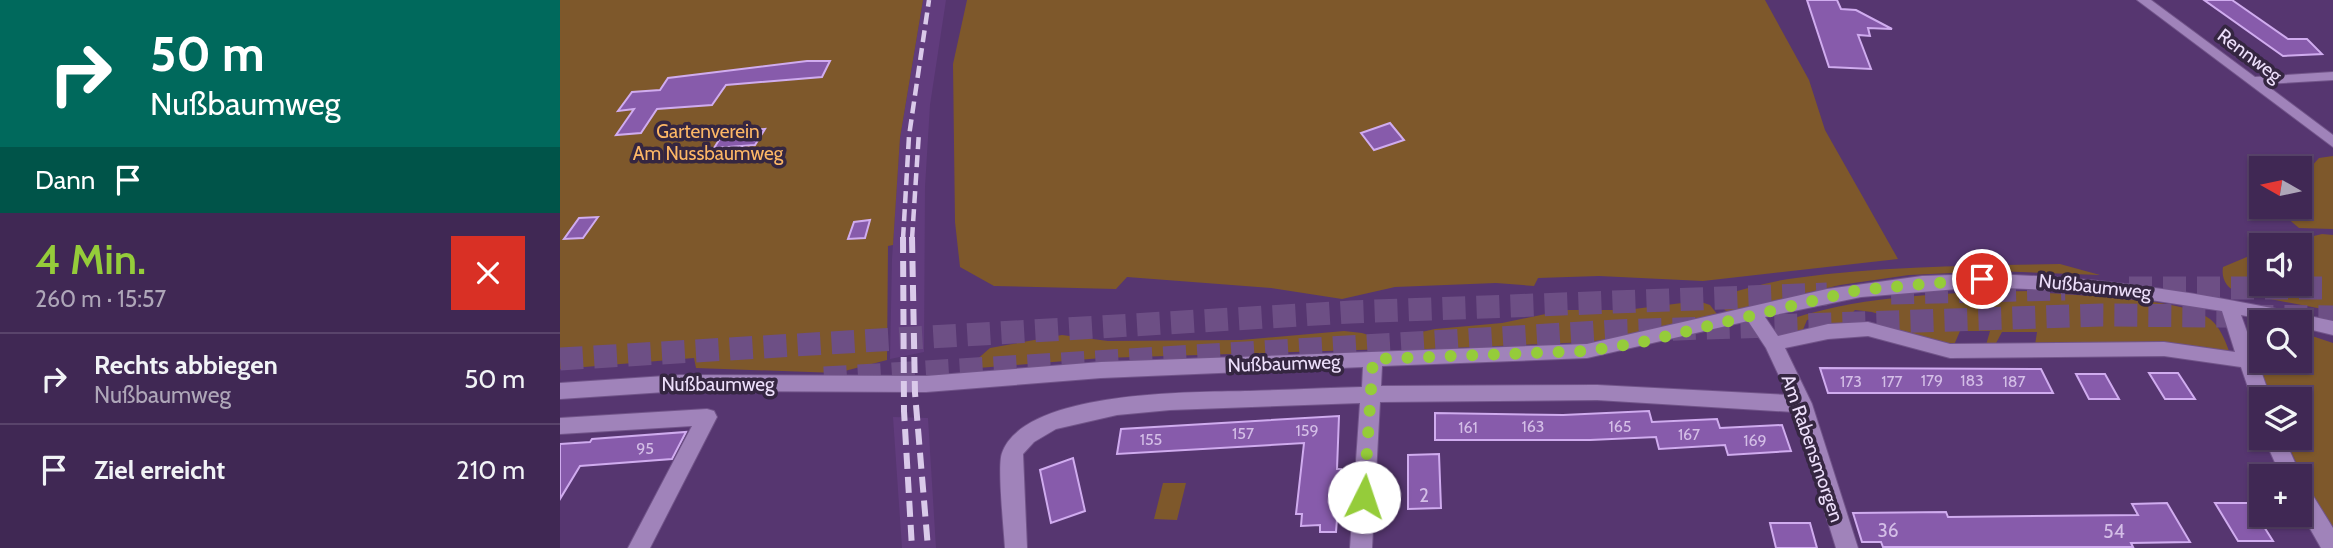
<!DOCTYPE html>
<html lang="de">
<head>
<meta charset="utf-8">
<style>
  :root { --surface:#402854; --page:#47305a; --text:#f1f3f6; --muted:#aea6b8; --line:#59446b; --accent:#95cc3a }
  body { margin:0; font-family:Cabin,sans-serif; background:var(--page); color:var(--text); height:100vh; display:flex; flex-direction:column; font-size:26px; white-space:nowrap }
  * { box-sizing:border-box; margin:0 }
  p { font-size:23px; color:var(--muted) }
  .icon { flex:none; width:38px; height:38px; fill:none; stroke:currentColor; stroke-width:2; stroke-linecap:round; stroke-linejoin:round }
  .map { position:relative; flex:1; overflow:hidden }
  .side { display:flex; flex-direction:column; background:var(--surface); width:560px }
  .side>* { flex:none }
  .guide { background:#00695c; color:#fff; overflow:hidden }
  .needle { width:46px; rotate:279deg }
  .fabs { position:absolute; left:1689px; top:156px; display:grid; gap:14px }
  .fabs a { display:grid; place-items:center; width:63px; height:63px; border-radius:0px; background:var(--surface); box-shadow:0 2px 5px #0004,0 0 0 2px var(--line); font-size:35px }
  .pin { position:absolute; display:grid; place-items:center; width:60px; height:60px; color:#fff; margin:-30px; border:4px solid #fff; border-radius:50%; box-shadow:0 2px 7px #0007 }
  .me { position:absolute; width:77px; margin:-38px; rotate:4deg; stroke-linejoin:round; filter:drop-shadow(0 0 5px #0008) }
  .turn { display:flex; align-items:center; gap:24px; height:147px; padding:0 35px; font-size:32px }
  .turn .icon { width:91px; height:91px; stroke-width:2.5 }
  .turn b { display:block; font-size:49px; line-height:60px }
  .then { display:flex; align-items:center; height:66px; padding:0 35px; background:#0003; gap:14px; font-size:26px }
  .round { display:grid; place-items:center; flex:none; width:74px; height:74px; border-radius:0px; background:var(--page) }
  .head { display:flex; align-items:center; justify-content:space-between; height:119px; padding:0 35px }
  h1 { font-size:42px; font-weight:600; line-height:52px; color:var(--accent) }
  ul { padding:0; list-style:none }
  li { display:flex; align-items:center; gap:21px; height:91px; padding:0 35px; border-top:2px solid var(--line) }
  li div { flex:1 }
  li b { display:block; font-size:26px }
  li em { font-style:normal }
  main { display:flex; flex:1; min-height:0 }
  .map>svg:first-child { display:block }
</style>
</head>
<body>
<main>
<section class="side">
<div class="guide">
<div class="turn"><svg class="icon" aria-label="right" viewBox="0 0 24 24"><path d="M7 20v-9h11M14 6l5 5-5 5"/></svg><div><b>50 m</b>Nußbaumweg</div></div>
<div class="then">Dann<svg class="icon" aria-label="arrive" viewBox="0 0 24 24"><path d="M6 21V4h12l-3 4 3 4H6"/></svg></div>
</div>
<div class="head"><div><h1>4 Min.</h1><p>260 m · 15:57</p></div><a class="round" style="background:#d93025;color:#fff"><svg class="icon" aria-label="close" viewBox="0 0 24 24"><path d="M6 6l12 12M18 6L6 18"/></svg></a></div>
<ul>
<li><svg class="icon" aria-label="right" viewBox="0 0 24 24"><path d="M7 20v-9h11M14 6l5 5-5 5"/></svg><div><b>Rechts abbiegen</b><p>Nußbaumweg</p></div><em>50 m</em></li>
<li><svg class="icon" aria-label="arrive" viewBox="0 0 24 24"><path d="M6 21V4h12l-3 4 3 4H6"/></svg><div><b>Ziel erreicht</b></div><em>210 m</em></li>
</ul>
</section>
<div class="map">
<svg width="1773" height="548" viewBox="0 0 1773 548">
  <rect width="100%" height="100%" fill="#563670"/>
  <path fill="#613c7d" d="M363,0H386L370,105L365,187L364,352L330,359L332,259L340,138Z
    M333,417L368,418L376,548H342Z"/>
  <path fill="#7e582b" d="M0,0H363L340,138L333,245L328,246L327,360L277,373L136,368L134,358L0,369Z
    M407,0H1205L1249,80L1265,130L1338,259L1143,281L1039,276L978,278L974,286L936,283L835,287L782,299L711,288L567,277L556,289L434,286L400,267L395,222L393,64Z
    M1773,156V229L1739,228L1714,207L1740,206V179L1759,158Z
    M1762,234L1773,235V311L1679,293C1667,289 1661,279 1663,267L1701,251V284H1740V245H1717Z
    M1500,264L1540,275L1436,271L1349,275L1280,285L1167,312L1155,300L1157,296C1183,290 1209,281 1236,278C1323,266 1412,266 1500,264Z
    M1470,291C1511,297 1621,296 1650,319C1660,327 1665,340 1669,351L1608,344L1475,345L1477,332H1442L1435,345H1426L1430,331H1400L1394,345L1334,330L1337,320L1312,312L1295,310L1282,325H1271V314L1247,320L1242,332L1227,336V327L1231,319C1309,294 1390,293 1470,291Z
    M1138,301L1150,305L1157,314L1076,334L1029,342L845,350V341L857,333L875,329L942,323L1005,310H1066Z
    M784,331L802,333L830,342L829,349L542,358L406,369L430,348L502,335L548,341L681,340Z
    M1740,332L1773,343V531L1755,504L1725,438H1740V399H1711L1700,369L1710,371L1706,361L1740,360Z
    M603,483H626L617,520L594,519Z"/>
  <path fill="#875bab" stroke="#d0acef" stroke-width="2" d="M1247,0H1277L1281,9L1296,10L1332,29L1308,28L1310,36L1298,35L1311,69L1269,67Z
    M1644,0H1672L1728,39H1747L1762,54L1723,56Z
    M247,61H270L262,77L166,85L152,105L97,109L81,133L56,135L74,109L58,111L72,92L100,90L108,78Z
    M830,123L844,140L814,150L801,133Z
    M205,129L195,145L154,148L164,132Z
    M38,217L23,238L4,239L19,218Z
    M310,220L305,238L288,239L294,222Z
    M1260,368L1481,369L1493,393H1268Z
    M1589,373H1618L1635,399H1605Z
    M1516,374H1545L1559,399H1529Z
    M1089,411L1092,422L1157,419L1160,428L1222,425L1231,451L1168,455L1165,445L1099,449L1096,437L1030,440H875V413L1003,415Z
    M779,416L777,469H781L776,532H760V525L741,526L742,514H736L744,443L557,454L561,429Z
    M126,432L112,459L20,466L0,499V444L30,442L32,439Z
    M879,454L881,508L848,509V455Z
    M513,458L525,511L491,523L480,470Z
    M1607,503L1630,542L1571,543L1573,547H1323L1321,542H1302L1293,513L1386,512L1388,517L1578,515L1572,504Z
    M1655,503H1689L1713,541H1678Z
    M1210,523H1250L1257,548H1216Z"/>
  <g fill="none" stroke-linecap="round" stroke-linejoin="round">
    <path stroke="#6d4f85" stroke-width="23" stroke-dasharray="23 11" stroke-linecap="butt" d="M1569,288H1773
      M1331,293L1505,289
      M0,359L791,312L1267,294
      M264,378L1056,331L1542,315L1773,317"/>
    <g stroke="#715489" stroke-width="2">
      <path id="minor" d="M1577,0H1591L1695,77L1773,72V80L1705,84L1773,135V147Z
        M1422,274C1542,276 1656,295 1773,321V335L1740,327V322H1716L1681,315L1711,399H1701V407L1694,405L1681,367L1604,356L1390,358L1308,336L1268,339L1225,348L1252,404L1298,548H1276L1234,412L1037,400L820,402L812,548H790L800,403L610,410L557,415L496,429L474,442L463,454L467,548H445C444,530 437,466 442,453C464,390 635,392 690,391C727,390 764,388 802,387L803,367L541,378L366,392L120,391L0,399V383L120,375L366,376L541,362L1027,344L1267,289L1362,276ZM1422,287L1539,292L1662,311L1675,352L1604,342L1390,344L1308,322L1268,324L1218,336L1205,317L1301,297ZM1188,321L1206,348L1228,395L1037,385L821,386L822,366L1027,358Z
        M147,409L154,411L157,417L90,548H68L132,426L0,434V418Z
        M1704,438H1724L1741,476L1740,480V476H1721Z
        M1740,484L1747,486L1773,528V548H1761L1740,511Z"/>
    </g>
    <use href="#minor" fill="#a083ba" fill-rule="evenodd"/>
    <path stroke="#dacaea" stroke-width="4.5" stroke-dasharray="12 6" stroke-linecap="butt" d="M343,239L349,136L369,0
      M352,239L359,132"/>
    <path stroke="#dacaea" stroke-width="6" stroke-dasharray="16 8" stroke-linecap="butt" d="M343,237L344,411L352,548
      M352,237L355,393L368,548"/>
  </g>
  <g fill="none" stroke-linecap="round" stroke-linejoin="round">
    <path stroke="#95cc3a" stroke-width="12" stroke-dasharray="0 21.6" d="M804,497L813,359L1027,351L1078,343L1298,290L1422,279"/>
  </g>
  <g text-anchor="middle" stroke-width="7" stroke-linejoin="round" paint-order="stroke">
    <g font-size="16" fill="#d4bee7">
      <text x="1372" y="386">179</text>
      <text x="1412" y="386">183</text>
      <text x="1291" y="387">173</text>
      <text x="1332" y="387">177</text>
      <text x="1454" y="387">187</text>
      <text x="973" y="432">163</text>
      <text x="1060" y="432">165</text>
      <text x="908" y="433">161</text>
      <text x="747" y="436">159</text>
      <text x="683" y="439">157</text>
      <text x="1129" y="440">167</text>
      <text x="591" y="445">155</text>
      <text x="1195" y="446">169</text>
      <text x="85" y="454">95</text>
    </g>
    <g font-size="19" fill="#eddffb" stroke="#352641">
      <text transform="translate(1690 55) rotate(37)" y="7">Rennweg</text>
      <text transform="translate(1535 286) rotate(6)" y="7">Nußbaumweg</text>
      <text transform="translate(724 363) rotate(-2)" y="7">Nußbaumweg</text>
      <text x="158" y="391">Nußbaumweg</text>
      <text transform="translate(1253 448) rotate(71)" y="7">Am Rabensmorgen</text>
    </g>
    <g font-size="19" fill="#fdb766" stroke="#352641">
      <text x="148" y="138">Gartenverein<tspan x="148" dy="22">Am Nussbaumweg</tspan></text>
    </g>
    <g font-size="19" fill="#d4bee7">
      <text x="864" y="502">2</text>
      <text x="1328" y="537">36</text>
      <text x="1554" y="538">54</text>
    </g>
  </g>
</svg>
<div class="fabs">
<a><svg class="needle" viewBox="-14 -14 28 28"><path d="M0-13l5 13h-10z" fill="#e53935"/><path d="M0 13l5-13h-10z" fill="#aea6b8"/></svg></a>
<a><svg class="icon" aria-label="sound" viewBox="0 0 24 24"><path d="M4 9h4l5-4v14l-5-4H4zM17 9q2 3 0 6"/></svg></a>
<a><svg class="icon" aria-label="search" viewBox="0 0 24 24"><circle cx="10" cy="10" r="6"/><path d="M15 15l6 6"/></svg></a>
<a><svg class="icon" aria-label="layers" viewBox="0 0 24 24"><path d="M12 4l9 5-9 5-9-5zM3 14l9 5 9-5"/></svg></a>
<a>+</a>
</div>
<div class="pin" style="left:1422px;top:279px;background:#d93025"><svg class="icon" aria-label="arrive" viewBox="0 0 24 24"><path d="M6 21V4h12l-3 4 3 4H6"/></svg></div>
<svg class="me" style="left:804px;top:497px" viewBox="-20 -20 40 40"><circle r="19" fill="#fff"/><path d="M0-13L10 11 0 6-10 11z" fill="#95cc3a"/></svg>
</div>
</main>
</body>
</html>
